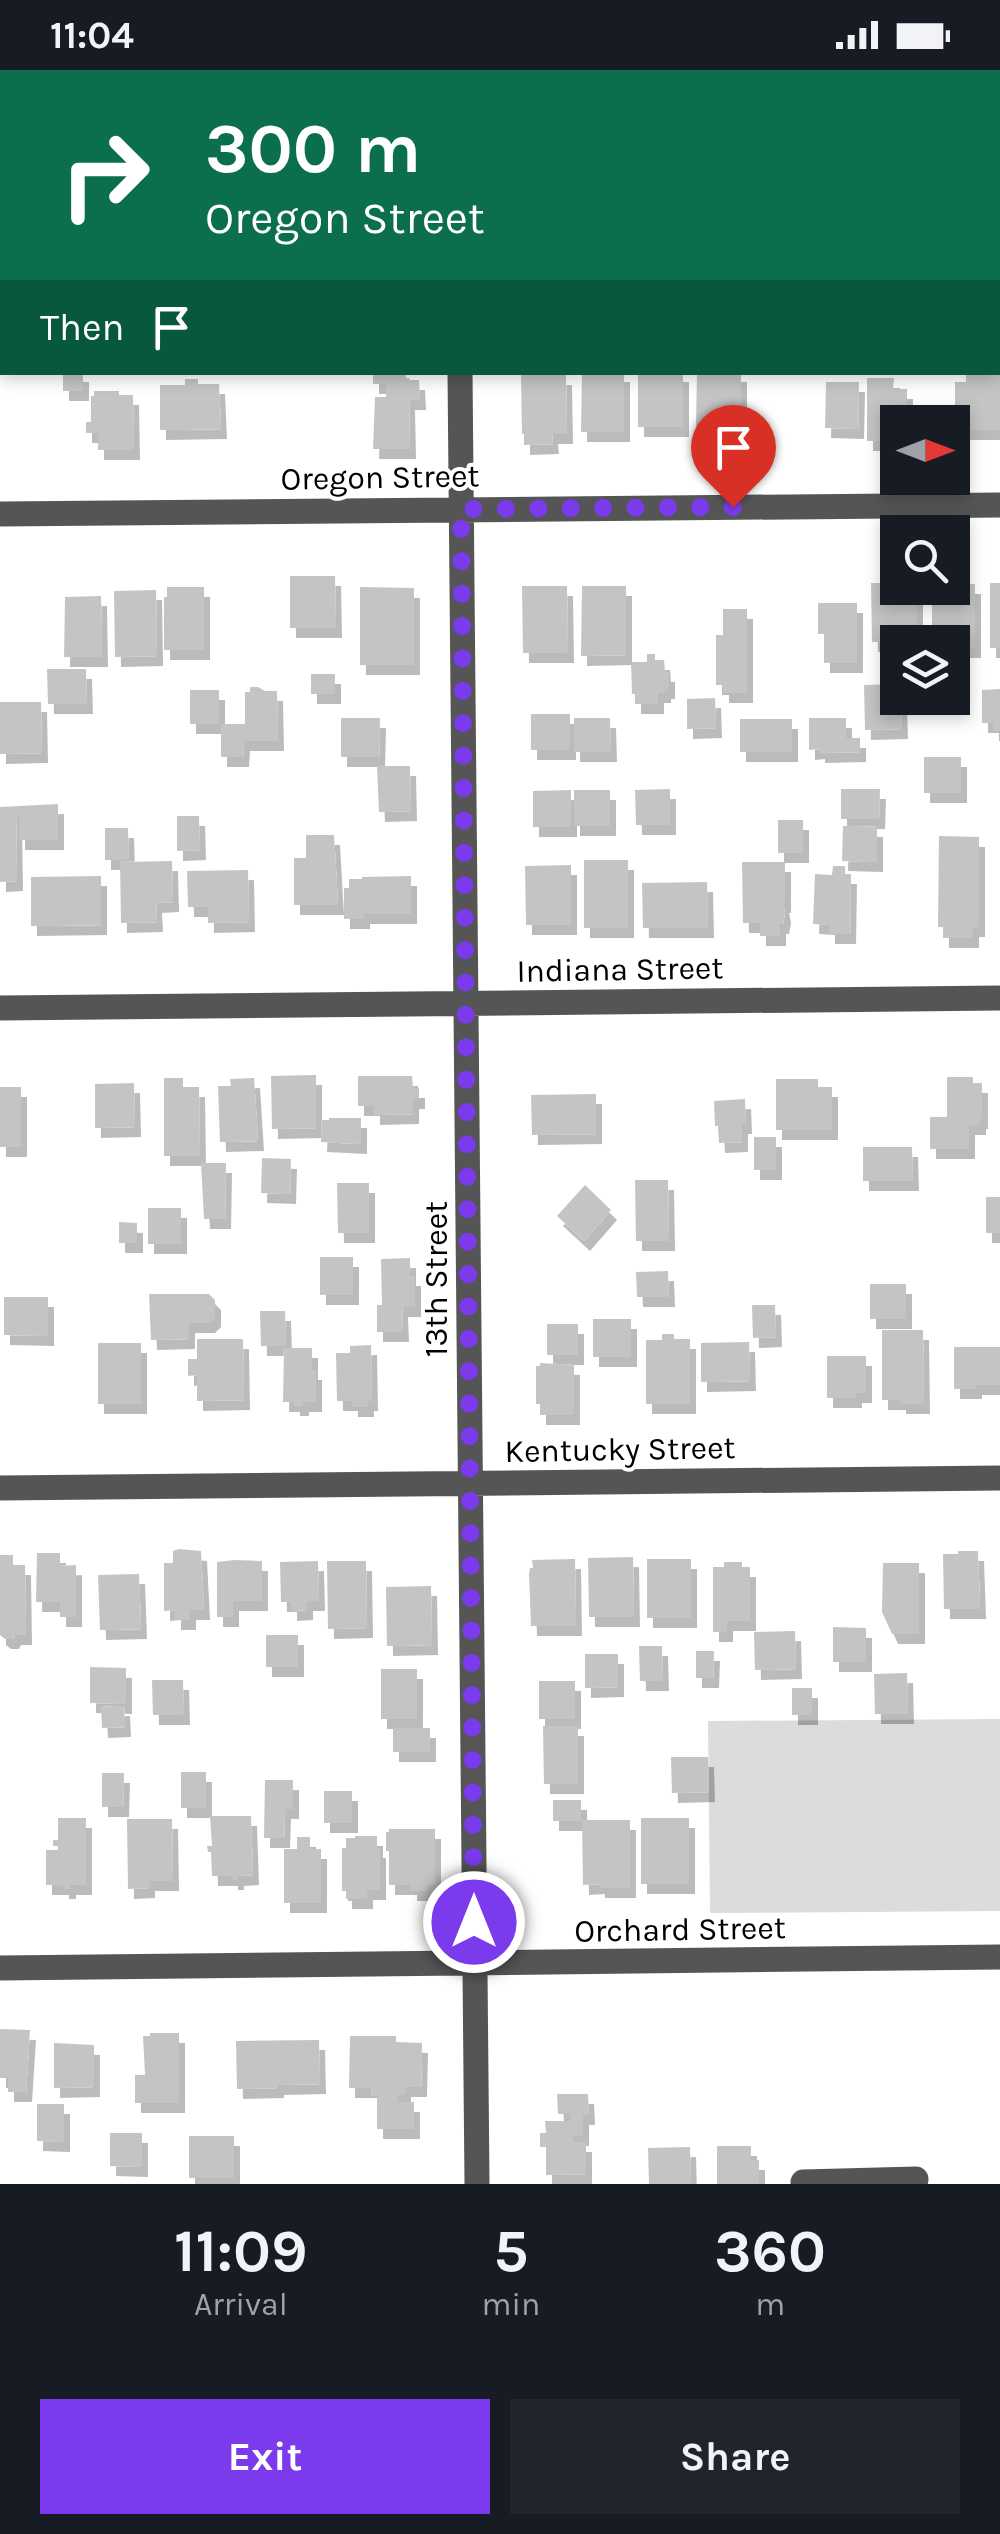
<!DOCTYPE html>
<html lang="en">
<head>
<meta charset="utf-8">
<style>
  :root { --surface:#171b24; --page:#20242c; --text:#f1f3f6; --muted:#9ea1a6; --accent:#7c3aed }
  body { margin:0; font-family:Karla,sans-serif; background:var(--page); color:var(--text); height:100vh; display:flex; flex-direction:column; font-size:38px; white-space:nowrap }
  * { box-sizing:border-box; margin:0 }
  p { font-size:32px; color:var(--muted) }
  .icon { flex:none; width:55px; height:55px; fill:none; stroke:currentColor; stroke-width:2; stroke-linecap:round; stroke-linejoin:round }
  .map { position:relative; height:2114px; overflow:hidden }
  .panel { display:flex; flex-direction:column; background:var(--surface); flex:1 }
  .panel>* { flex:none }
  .guide { position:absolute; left:0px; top:0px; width:1000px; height:305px; box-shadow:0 5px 15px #0003; background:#0b6e4f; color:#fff; overflow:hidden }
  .needle { width:65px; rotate:90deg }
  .controls { position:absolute; left:880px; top:335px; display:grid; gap:20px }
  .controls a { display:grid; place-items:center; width:90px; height:90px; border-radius:0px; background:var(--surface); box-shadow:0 5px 15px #0003; font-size:50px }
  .pin { position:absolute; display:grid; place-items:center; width:85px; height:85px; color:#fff; margin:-102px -42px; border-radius:50% 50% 50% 0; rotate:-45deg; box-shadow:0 0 10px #0007 }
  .pin .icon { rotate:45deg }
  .me { position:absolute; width:110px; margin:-55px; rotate:0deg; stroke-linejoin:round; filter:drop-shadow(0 0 8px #0008) }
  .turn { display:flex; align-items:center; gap:35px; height:210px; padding:0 40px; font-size:45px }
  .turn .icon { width:130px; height:130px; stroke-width:2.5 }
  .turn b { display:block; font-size:70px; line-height:85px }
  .then { display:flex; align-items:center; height:95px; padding:0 40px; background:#0003; gap:20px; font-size:38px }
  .eta { display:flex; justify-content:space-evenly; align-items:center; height:170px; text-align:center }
  .eta b { font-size:60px; font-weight:700; line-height:70px }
  .action { display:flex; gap:20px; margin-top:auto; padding:20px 40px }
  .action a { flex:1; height:115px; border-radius:0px; background:var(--accent); color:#fff; font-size:40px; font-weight:700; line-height:115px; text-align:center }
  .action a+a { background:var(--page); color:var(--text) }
  .status { display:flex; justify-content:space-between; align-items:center; height:70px; padding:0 50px; background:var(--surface); direction:ltr }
  .status svg { height:28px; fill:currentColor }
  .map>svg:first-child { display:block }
</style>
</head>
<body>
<div class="status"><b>11:04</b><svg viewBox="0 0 49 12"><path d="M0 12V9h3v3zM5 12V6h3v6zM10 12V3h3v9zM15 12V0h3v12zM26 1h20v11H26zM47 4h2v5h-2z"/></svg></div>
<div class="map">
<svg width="1000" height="2114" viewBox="0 0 1000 2114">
  <defs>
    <filter id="shadow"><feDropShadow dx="6" dy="10" stdDeviation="0" flood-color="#0004"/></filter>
  </defs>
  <rect width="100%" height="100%" fill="#fff"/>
  <path fill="#dcdcdc" d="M1000,1649V1841L710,1843L708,1651Z"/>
  <path fill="#c4c4c4" filter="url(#shadow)" d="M63,302H83V321H63Z
    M373,302H406V308H409L410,310H419L420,330H409L410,379H373L375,327H386V314H373Z
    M582,302H624V362H581Z
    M638,302H683V357H638Z
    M697,302H741V357H696Z
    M966,302H1000V360H955V312H966Z
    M521,305H566L567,364H552L553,374L524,375V364H522Z
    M867,308H894L893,319H907V352H898V371H867Z
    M185,309H198V314H219L221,359L160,360V315H185Z
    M826,312H859L858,359L825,358Z
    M94,321H119V325H133L134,380H98V363H86V352H91V326H94Z
    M290,506H335L336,558H290Z
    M871,513H898V518H917V572H872Z
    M990,513H1000V578H990Z
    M952,514H975V578H952V572H932V518H952Z
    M522,516H567L568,583H523Z
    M582,516H626V585L581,586Z
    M167,517H204V580H164V527H167Z
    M360,517L414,518V595H360Z
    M156,520L157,586L115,587L114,521Z
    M101,526L102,587H64L65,527Z
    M818,533H857V593H824V564H818Z
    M723,539H747V623H723V615H716V565H723Z
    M647,584H655V590H664L665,602H669V619H665V623H658V634H635V624H632L631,592H647Z
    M47,599H86L87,634H48Z
    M311,604H335V624H311Z
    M898,614V628H901L902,659L865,660L864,615Z
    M250,617H258L265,621H277L278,671H244L243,687H221V654H245V622H250Z
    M1000,619V661H993V653H982V620Z
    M190,620H219V654H190Z
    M715,628L716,658L687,659V629Z
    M0,632H41L42,683L0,684Z
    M531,644H570V680H531Z
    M341,648H380L379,687H341Z
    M574,648H610L611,682H574Z
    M809,648H846V668H860V682L819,683V679L809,680Z
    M740,649H792V682H740Z
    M924,687H961V723H924Z
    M377,696H410L411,741L379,742Z
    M670,719V755H636L635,720Z
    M841,719H880L879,749H841Z
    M571,720V757H533V721Z
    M574,720H610V756H574Z
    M58,734V770H19V747H16L17,811L0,812V737Z
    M177,746H199L200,780L177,781Z
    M778,750H803V783H778Z
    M843,756L877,757V792L842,791Z
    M105,758H128L129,790H105Z
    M306,765H334L338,835H294V788H306Z
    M939,766L979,767V857H973V868H943V857H938Z
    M584,790H628V858H584Z
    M172,791L173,832L156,833L157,852L121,853L120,792Z
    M742,792H785V833H783L785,843L783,854H780V866H760V853H743Z
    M571,795V855H526L525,796Z
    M833,796H845V804H851L850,864H829V855L813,854L815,804L832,805Z
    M248,800L249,852L208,853V837H188L187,801Z
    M101,806V855L31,856V807Z
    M411,806V844H364V849H344V818H349V809H362V807Z
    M707,812L708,858H643L642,813Z
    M316,1005V1058L272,1059L271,1006Z
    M358,1006H412L413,1018H419V1029H413V1044L374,1045V1036H358Z
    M947,1007H973V1013H982V1049H980V1055H969V1079H930V1047H947Z
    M164,1008H183V1017H199L200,1086H164Z
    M254,1008L258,1071L220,1072L218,1016H231L230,1009Z
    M776,1009H818V1017H832V1060H776Z
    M134,1013L135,1057L95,1058V1014Z
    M0,1017H21V1077H0Z
    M596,1024V1064L532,1065L531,1025Z
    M745,1029L746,1054H742V1072L719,1073L718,1056H715L714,1031Z
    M329,1048H361V1074L321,1072L322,1050H329Z
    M754,1067H776V1100H754Z
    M863,1077H912L913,1111H863Z
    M262,1088L291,1089L290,1124L261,1123Z
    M201,1093H226L225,1149H204Z
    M635,1110H668L669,1171H636Z
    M337,1113H369V1163H338Z
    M585,1115L611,1140L584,1171L557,1146Z
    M986,1127H1000V1163H986Z
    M148,1138H181V1174H148Z
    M119,1152L137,1153V1173H119Z
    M320,1187H353V1225H320Z
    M410,1188V1206H415V1237H402L403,1262H377V1235H382L381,1189Z
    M668,1201L669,1227H637L636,1202Z
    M870,1214H906V1249H870Z
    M149,1224H209L215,1230V1247L209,1253H189V1269L151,1270Z
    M4,1227H48V1266L4,1265Z
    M752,1235H775L776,1267L753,1268Z
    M260,1241H285L286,1276H261Z
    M593,1249H631V1287H593Z
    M547,1254H578V1285H547Z
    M882,1260H923L924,1334H900V1330H882Z
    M662,1264H674V1269H690V1334H646V1270H662Z
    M197,1269H243L244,1330L197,1331V1305L188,1306V1289H197Z
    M749,1272L750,1311L701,1312V1273Z
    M98,1273H141V1334H98Z
    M371,1275L372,1331H368V1337H352V1331H337L336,1283H350V1276Z
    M954,1277H1000V1315H976V1319H954Z
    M284,1278H312V1300H316V1332H303V1336H294V1332H283Z
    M827,1286H866V1323H856V1328H827Z
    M540,1293L574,1295V1345H540V1334H536V1296H540Z
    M179,1479L201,1481L204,1540H190V1550H175V1540L164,1541V1493H173V1481Z
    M958,1481H978L980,1539H944L943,1484H958Z
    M37,1483H60V1496L76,1495V1547H60V1532H36Z
    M0,1485H13V1495H25L26,1565H15L13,1569H5L0,1565Z
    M633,1487L634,1547H589L588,1488Z
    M575,1489L576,1556H531L529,1504L530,1498H533L532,1490Z
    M647,1489H691V1548H647Z
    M235,1490L262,1491V1531H233V1547H217V1492Z
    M318,1491L319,1531H307V1540L291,1541V1532H281L280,1492Z
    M327,1491H366L367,1558L328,1559Z
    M724,1492H742V1497H750V1551H727V1562H713V1497H724Z
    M883,1493H919V1564H892L882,1542Z
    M139,1504L141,1559L100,1560L98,1505Z
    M431,1516L432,1575L387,1576L386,1517Z
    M833,1557L866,1558V1592H833Z
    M795,1561L796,1599L755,1600L754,1562Z
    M266,1565H298V1597H266Z
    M639,1576H662L663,1611H640Z
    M696,1581H714L713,1608H696Z
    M585,1584H618V1617L585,1618Z
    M90,1597L126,1598V1634L90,1633Z
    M381,1599H417V1649H381Z
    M907,1603L908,1644H875L874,1604Z
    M152,1610H183L184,1645H153Z
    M539,1611H575V1649H539Z
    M792,1618H812V1645H792Z
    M124,1636L125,1657L102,1658L101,1637Z
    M543,1656H578V1714H544Z
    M393,1658H430V1682H393Z
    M671,1687H708L709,1722L672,1723Z
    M181,1702H206V1738H181Z
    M102,1703H124L123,1737H102Z
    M265,1710H293V1739H285L284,1768H264Z
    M324,1721H352V1753H324Z
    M553,1730H581V1751H553Z
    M210,1746H251L253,1805L238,1806V1810H232V1806H212L211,1782H208L207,1776H212Z
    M58,1748H86V1815H70V1819H63V1815H46V1780H58V1776H53V1770H58Z
    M641,1748H689V1814H641Z
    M127,1749H172L173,1811H149V1818L128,1819Z
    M582,1750H630V1818H599V1814L583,1815Z
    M389,1759H435V1815H427V1821H411V1815H389V1781H386V1762H389Z
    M355,1766H377V1778H380V1820H367V1829H346V1821H342V1778H346V1768H355Z
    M297,1767H310V1779H321V1833H284V1779H297Z
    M0,1959L30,1960L26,2022H8V2008H0Z
    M150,1963H179V2033H135V2005H145L143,1966H150Z
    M350,1966H396V1972L422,1973L421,2017H405V2025H398V2032H414V2059H377V2026H371L372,2018H349Z
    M319,1970L320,2014L278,2015V2018L237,2019L236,1971Z
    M54,1973L94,1975V2017L54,2018Z
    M557,2024H588L589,2045H583V2066H573V2072H586V2104L546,2105V2077H540V2063H546L545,2051H570V2044H558Z
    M37,2034H64V2072L37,2071Z
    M110,2063H142V2097L110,2096Z
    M189,2066H234V2108H189Z
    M717,2076H751V2090H759V2114H717Z
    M690,2077L691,2114H649L648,2078Z"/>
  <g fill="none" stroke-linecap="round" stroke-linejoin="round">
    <path stroke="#555" stroke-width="25" d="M458,0V2
      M460,302L477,2114
      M0,444L1000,435
      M0,938L1000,928
      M0,1418L1000,1408
      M0,1898L1000,1887
      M803,2112L916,2109L915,2114"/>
  </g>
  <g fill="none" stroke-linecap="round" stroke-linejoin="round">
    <path stroke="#7c3aed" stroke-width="18" stroke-dasharray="0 32.4" d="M474,1852L461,439L733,437"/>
  </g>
  <g text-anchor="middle" stroke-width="8" stroke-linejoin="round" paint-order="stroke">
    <g font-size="32" fill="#000" stroke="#fff">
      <text transform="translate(380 407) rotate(-1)" y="11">Oregon Street</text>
      <text transform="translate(620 899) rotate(-1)" y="11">Indiana Street</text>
      <text transform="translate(436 1209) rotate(-90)" y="11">13th Street</text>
      <text transform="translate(620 1379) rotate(-1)" y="11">Kentucky Street</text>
      <text transform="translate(680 1859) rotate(-1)" y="11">Orchard Street</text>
    </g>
  </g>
</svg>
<div class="controls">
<a><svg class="needle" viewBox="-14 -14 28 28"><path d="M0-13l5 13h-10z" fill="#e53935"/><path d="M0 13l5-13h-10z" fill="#9ea1a6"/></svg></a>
<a><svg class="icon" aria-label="search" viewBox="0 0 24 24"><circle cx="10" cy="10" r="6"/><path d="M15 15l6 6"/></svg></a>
<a><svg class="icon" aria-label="layers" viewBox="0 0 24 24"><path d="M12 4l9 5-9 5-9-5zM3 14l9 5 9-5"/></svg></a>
</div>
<div class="pin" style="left:733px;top:437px;background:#d93025"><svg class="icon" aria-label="arrive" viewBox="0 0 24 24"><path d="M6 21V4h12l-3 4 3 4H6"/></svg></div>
<svg class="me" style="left:474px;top:1852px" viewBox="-20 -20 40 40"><circle r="17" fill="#7c3aed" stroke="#fff" stroke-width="3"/><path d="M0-11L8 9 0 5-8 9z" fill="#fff"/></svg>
<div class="guide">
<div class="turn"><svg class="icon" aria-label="right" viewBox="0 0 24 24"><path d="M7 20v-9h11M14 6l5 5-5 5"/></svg><div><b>300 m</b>Oregon Street</div></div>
<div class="then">Then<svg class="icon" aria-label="arrive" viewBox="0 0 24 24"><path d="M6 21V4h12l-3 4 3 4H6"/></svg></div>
</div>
</div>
<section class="panel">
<div class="eta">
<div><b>11:09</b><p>Arrival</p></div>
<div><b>5</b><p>min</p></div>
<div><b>360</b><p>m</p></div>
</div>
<div class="action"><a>Exit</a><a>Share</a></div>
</section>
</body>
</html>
